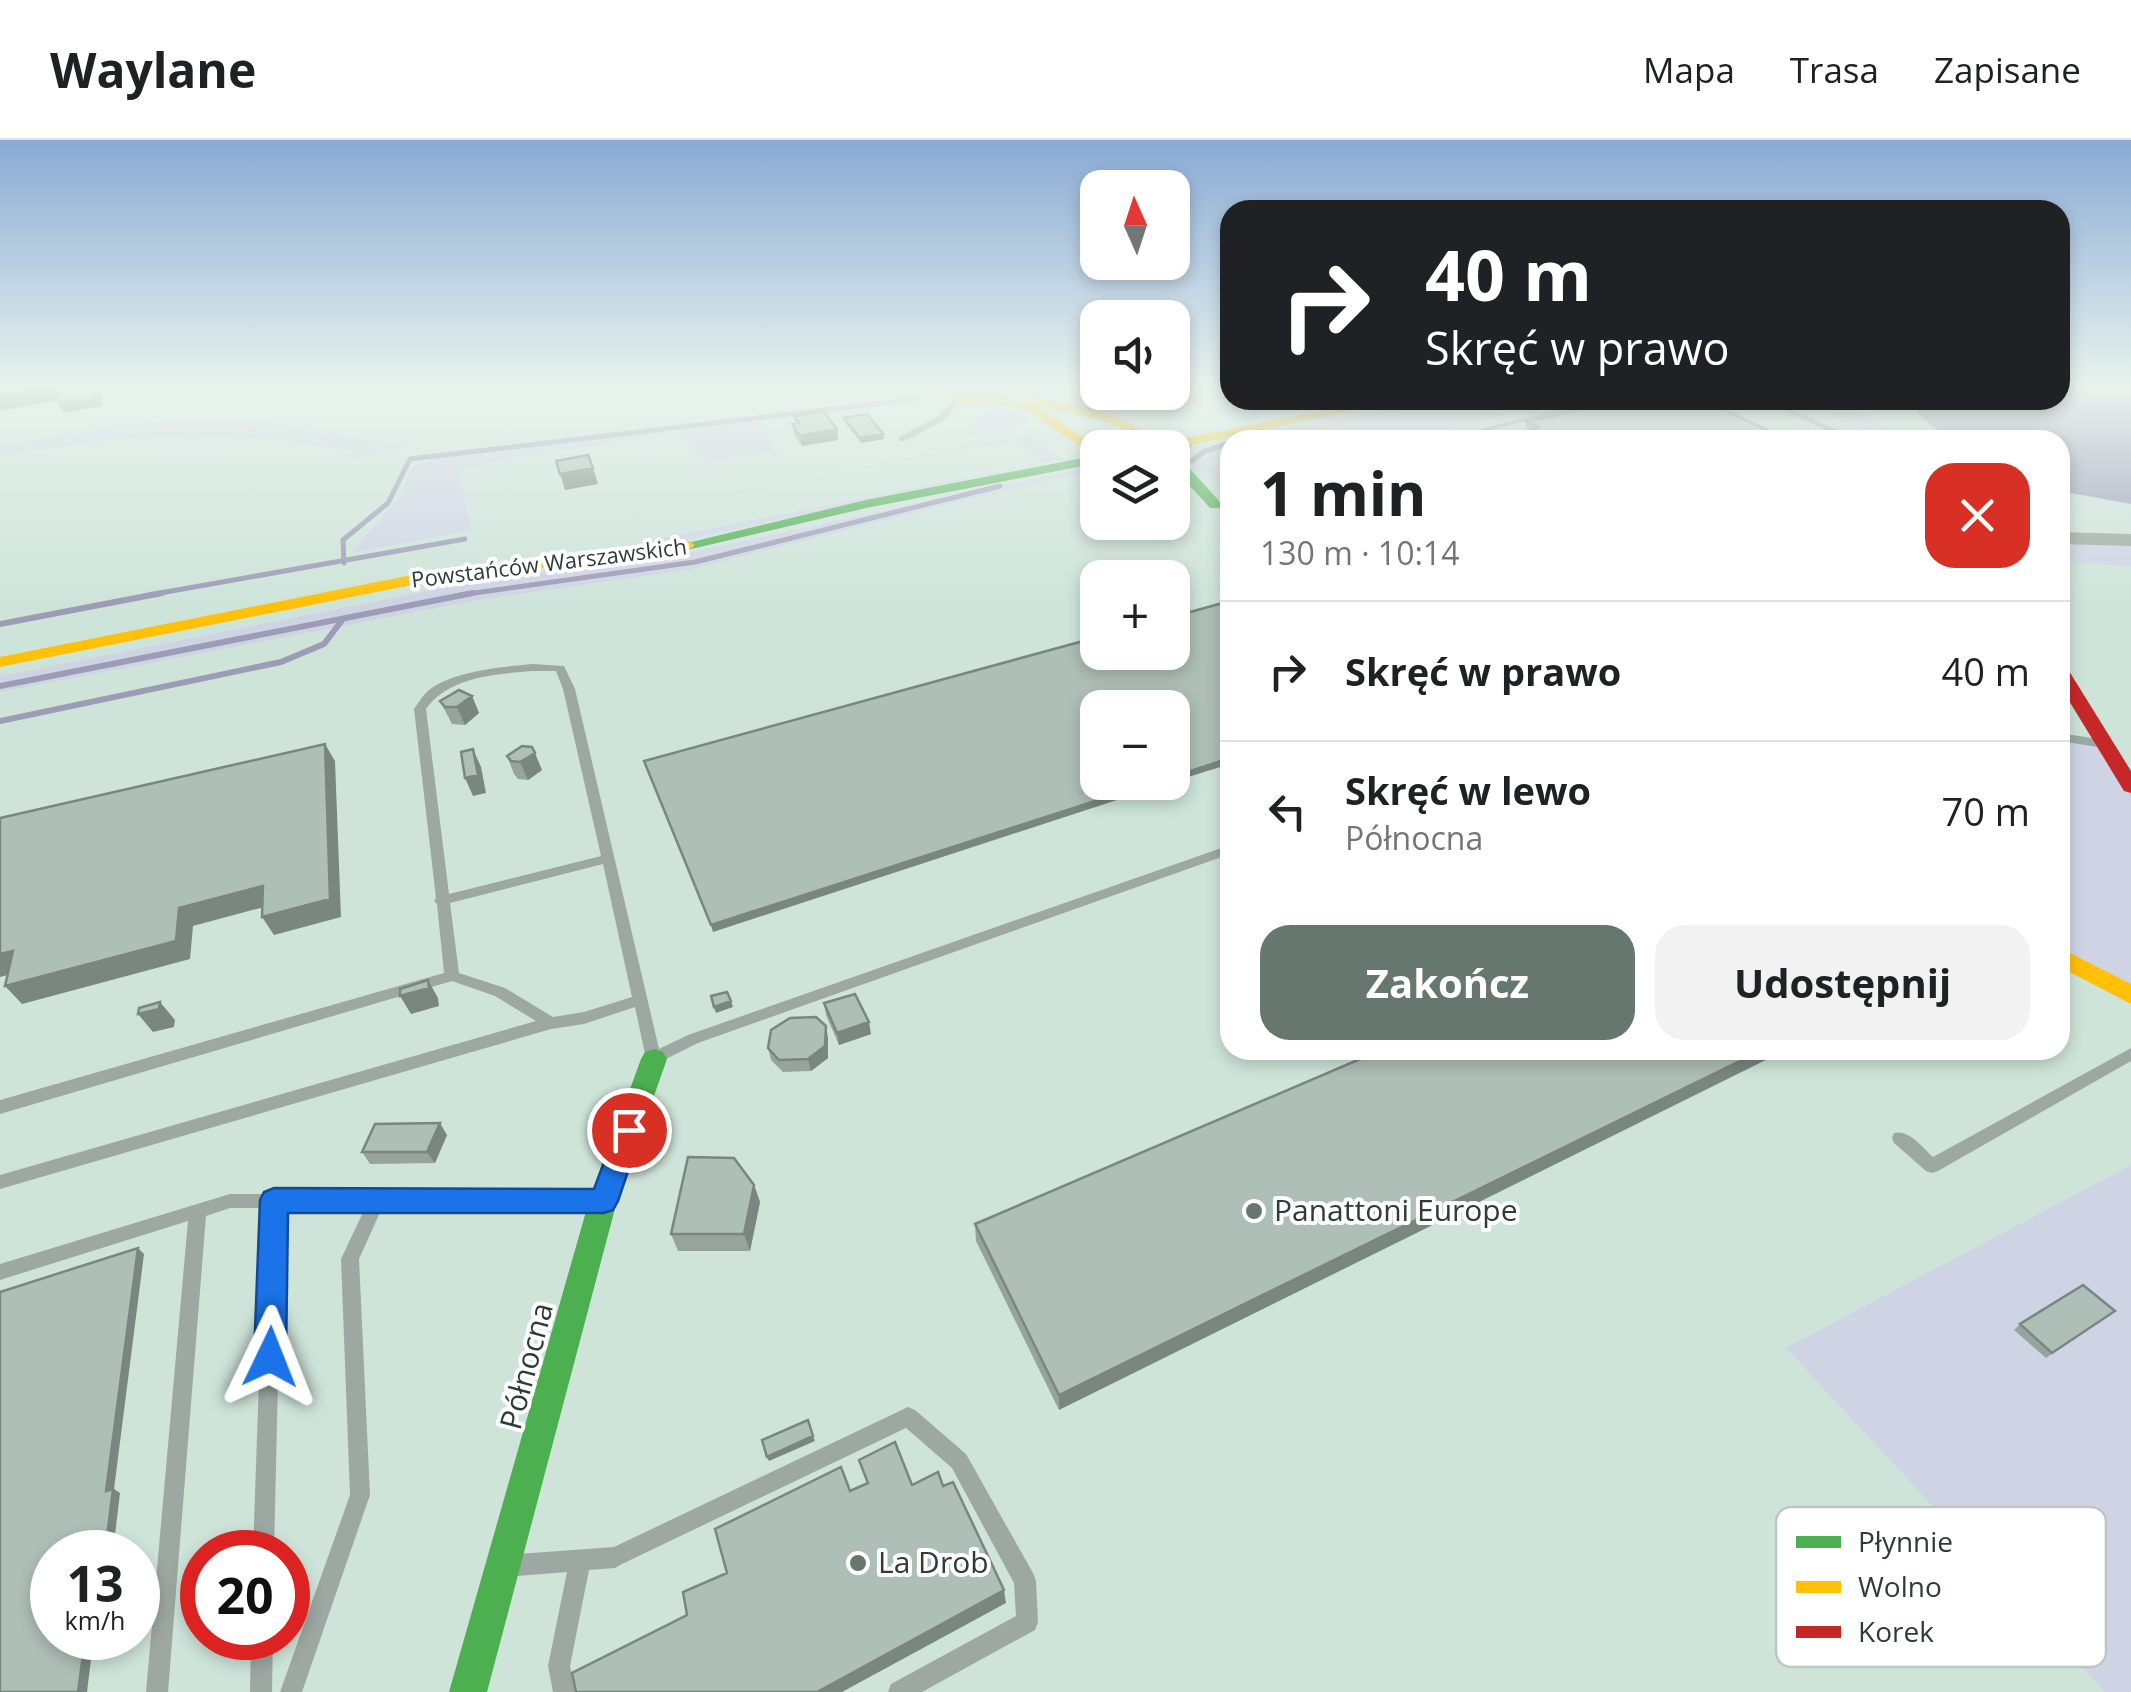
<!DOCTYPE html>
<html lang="pl">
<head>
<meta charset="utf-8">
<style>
  :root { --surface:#fff; --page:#f2f2f2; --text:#202124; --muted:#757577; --line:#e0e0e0; --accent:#65776f }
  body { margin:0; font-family:"Open Sans",sans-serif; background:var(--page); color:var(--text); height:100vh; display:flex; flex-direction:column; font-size:38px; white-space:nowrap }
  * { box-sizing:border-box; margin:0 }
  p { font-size:32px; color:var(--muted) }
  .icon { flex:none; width:55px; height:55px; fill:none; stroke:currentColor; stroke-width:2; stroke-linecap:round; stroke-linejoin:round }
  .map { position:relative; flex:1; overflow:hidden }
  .sheet { position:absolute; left:1220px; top:290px; width:850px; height:630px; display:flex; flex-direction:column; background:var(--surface); border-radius:30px; box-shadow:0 5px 15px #0003 }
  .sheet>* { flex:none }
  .top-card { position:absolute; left:1220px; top:60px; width:850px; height:210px; border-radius:30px; box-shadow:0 5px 15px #0003; background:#202124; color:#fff; overflow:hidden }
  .needle { width:65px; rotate:357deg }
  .controls { position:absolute; left:1080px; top:30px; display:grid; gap:20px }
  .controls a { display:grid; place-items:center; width:110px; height:110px; border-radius:20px; background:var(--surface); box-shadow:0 5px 15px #0003; font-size:50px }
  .speed { position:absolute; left:30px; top:1390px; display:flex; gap:20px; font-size:50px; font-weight:700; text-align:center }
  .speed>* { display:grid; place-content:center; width:130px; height:130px; border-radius:50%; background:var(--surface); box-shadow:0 5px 15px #0003; line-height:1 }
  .speed small { font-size:25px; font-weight:400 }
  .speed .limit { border:15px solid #d22; background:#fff; color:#111 }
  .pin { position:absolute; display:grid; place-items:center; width:85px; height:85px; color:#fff; margin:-42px; border:5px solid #fff; border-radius:50%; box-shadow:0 2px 10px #0007 }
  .me { position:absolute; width:110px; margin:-55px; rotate:2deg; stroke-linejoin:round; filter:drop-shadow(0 0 8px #0008) }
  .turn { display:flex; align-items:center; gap:35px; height:210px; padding:0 40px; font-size:45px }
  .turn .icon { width:130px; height:130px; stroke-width:2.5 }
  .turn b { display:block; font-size:70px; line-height:85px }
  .round { display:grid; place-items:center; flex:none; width:105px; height:105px; border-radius:30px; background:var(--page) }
  .overview { display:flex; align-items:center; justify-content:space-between; height:170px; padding:0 40px }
  h1 { font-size:60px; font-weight:700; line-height:75px }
  .cta { display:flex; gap:20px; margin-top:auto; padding:20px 40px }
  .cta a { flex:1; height:115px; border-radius:30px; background:var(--accent); color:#fff; font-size:40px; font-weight:700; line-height:115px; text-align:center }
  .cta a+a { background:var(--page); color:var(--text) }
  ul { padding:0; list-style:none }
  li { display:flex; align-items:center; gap:30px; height:140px; padding:0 40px; border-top:2px solid var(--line) }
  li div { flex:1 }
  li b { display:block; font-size:38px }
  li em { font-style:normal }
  header { display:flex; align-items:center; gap:60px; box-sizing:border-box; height:140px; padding:0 50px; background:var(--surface); border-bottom:2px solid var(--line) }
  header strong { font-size:48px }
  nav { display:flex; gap:55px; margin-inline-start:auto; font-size:35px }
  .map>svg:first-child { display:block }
</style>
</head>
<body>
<header>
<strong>Waylane</strong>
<nav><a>Mapa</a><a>Trasa</a><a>Zapisane</a></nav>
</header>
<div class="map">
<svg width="2131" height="1552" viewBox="0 0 2131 1552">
  <rect width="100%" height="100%" fill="#cee4d9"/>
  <path fill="#cfd4e5" d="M1421,260H1567L1447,287L1450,291L1411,300H1232Z
    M1800,260H1853L1861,272L1902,300H1869L1881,296Z
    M877,265L875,270L759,282L779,317L775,318L771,313L710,323L698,319L680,289Z
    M991,265L1013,267L1031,278L1017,286L965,296Z
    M179,280L251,281L408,306L357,320L352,311C224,289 127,292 0,318V306L107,287Z
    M669,288L671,292L459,329L471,390L351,413L403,354L410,331L417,324L460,314Z
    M1028,295L1063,319L679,401L593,412L1041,323L1018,299L627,374Z
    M1230,301V350L1188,322L1194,314Z
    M1084,328L1097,329V337L1071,336L978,357L686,430L483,459L0,552V536L478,441L691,412Z
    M2060,398L2131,400V426L2060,422Z
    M2060,597L2104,604L2131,647V855L2060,816Z
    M2131,1025V1552H2105L1786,1208Z"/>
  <path fill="#9d9cb7" d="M2060,247H2131V364L2060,351V300H1955L1933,287L1904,260H2060Z"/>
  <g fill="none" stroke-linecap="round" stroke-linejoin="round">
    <path stroke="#9d9cb7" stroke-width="5" d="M1389,269L1433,260
      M1192,321L1205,311L1230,303
      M344,423L343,400L388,363L410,319L917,259
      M149,455L465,399
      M460,455L695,422L1000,346"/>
    <path stroke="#9d9cb7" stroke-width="6" d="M0,484L162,453
      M0,546L473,453
      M0,581L281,522L324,504L343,479"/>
    <path fill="#9ea8a3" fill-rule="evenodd" d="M1074,247L1098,248V252Z
      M1172,247H1184L1172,250Z
      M956,258L963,260L943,281L905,301H899V297L937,277Z
      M1597,260H1611L1471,295L1473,297L1469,299L1460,294Z
      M1761,260H1771L1859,300H1848Z
      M532,524L564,526L575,549L659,909L688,895L1230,705V714L698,903L654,925L649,923L646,919L635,867L584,884L551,889L0,1049V1035L536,881L495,856L452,841L0,974V960L444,833L437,764L434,761L436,758L414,569C419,562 423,555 429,550C454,531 502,527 532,524ZM532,531H556L563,549L601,716L449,754L426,569C448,537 496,534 532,531ZM603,724L632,857L584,872L553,877L505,848L459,833L450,763Z
      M2060,593L2104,600L2110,604L2104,608L2060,601Z
      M2131,908V921L1938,1031L1932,1033L1926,1031L1894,1003L1892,998L1894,993C1909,989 1923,1008 1933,1017Z
      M230,1054H593L599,1056L602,1061L599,1066L593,1068H382L359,1119L370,1355L302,1552H280L350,1355L341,1119L365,1068H282L274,1412H253L265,1068H230L206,1076L168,1552H146L188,1081L0,1140V1124Z
      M908,1267L915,1270L966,1314L1033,1433L1036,1441L1038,1482L1035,1490L922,1552H888L891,1544L1016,1476L1014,1443L952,1328L906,1288L622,1424L615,1428L589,1430L570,1526L575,1552H553L548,1526L567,1432L518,1436L510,1433L507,1425L510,1417L518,1414L614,1407Z
      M251,1498H273L272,1552H250Z"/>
    <path fill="#9ea8a3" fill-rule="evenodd" d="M2060,392L2131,394V406L2060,404Z"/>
    <path fill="#4caf50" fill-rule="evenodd" d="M1183,297L1195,300L1183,321L1220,362V368H1210L1172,326V315Z
      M1098,315V323L866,368L687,410L679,405L866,360Z
      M654,909L663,912L667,919L617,1061L487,1552H449L589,1061L641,919L645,912Z"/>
    <path fill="#ffc107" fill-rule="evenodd" d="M923,247H948L962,256L994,255L1034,264L1028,260L1034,256C1071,266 1131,270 1155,304L1377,260H1402L1172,309L1144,308C1122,276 1068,275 1035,264L1098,308V318L1026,270L994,263L959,264Z
      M687,400L695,405L692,408L412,445L0,527V517L412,435Z
      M2060,808L2131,844V864L2060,827Z"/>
    <path fill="#c62828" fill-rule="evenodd" d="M2060,526L2069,531L2131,631V653L2124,651L2060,546Z"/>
  </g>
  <path fill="#96a49d" d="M1621,260L1531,290L1525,287L1527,282Z
    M794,276L837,289L838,300L802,306L794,295L792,284H796Z
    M844,278L883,294L884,299L861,303L845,283Z
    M472,556L479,573L465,585L452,584L440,561Z
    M507,616L542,630L528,640L518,639L514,634Z
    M824,863L871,894L839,905L826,875Z
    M828,898V918L811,931L783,932L771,920L768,908Z
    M1381,910L1059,1270L976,1101L975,1084Z
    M447,995L435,1023L370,1024L362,1012Z
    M754,1045L760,1062L750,1111H678L671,1094Z
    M2115,1171L2046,1218L2014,1190L2020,1184Z"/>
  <path fill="#7a8680" d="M43,247H62L65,259L0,271V254Z
    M97,247H103L102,266L64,273L58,263Z
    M1735,260H1747L1733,264Z
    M837,289L838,300L802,306L800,296Z
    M883,294L884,299L861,303L860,298Z
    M593,328L598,344L565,350L560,334Z
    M472,556L479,573L465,585L457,567Z
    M325,604L335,621L341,777L274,795L262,777Z
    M473,609L481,627L486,653L473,656L465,638Z
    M535,613L542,630L528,640L520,622Z
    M1230,618V624L1172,642V637Z
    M1154,642H1172L713,792L711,785Z
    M263,746L275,764L193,786L190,819L22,864L5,846L179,768Z
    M13,811L30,829L0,837V814Z
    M428,840L438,858L439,866L411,874L400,856Z
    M731,861L733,867L716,873L714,867Z
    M160,862L175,880L174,887L153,892L138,874Z
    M869,882L871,894L839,905L837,893Z
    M826,886L828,898V918L811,931L808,919Z
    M1762,910H1786L1059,1270V1255Z
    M440,983L447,995L435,1023L427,1012Z
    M754,1045L760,1062L750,1111L744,1094Z
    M138,1108L144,1114L114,1349L120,1353L113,1412H105L106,1351Z
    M813,1296L815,1301L769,1321L767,1317Z
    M1004,1450L1006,1463L842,1552H817Z
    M94,1498H103L102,1507L92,1511L87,1552H78L84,1507Z"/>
  <path fill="#aebfb7" stroke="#7a8680" stroke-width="2.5" d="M0,247H43L0,254Z
    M60,247H97L96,256L58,263Z
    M1621,260H1703L1789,300H1503L1538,287L1527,282Z
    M823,271L837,289L800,296L792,284L799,283L794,276Z
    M867,274L883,294L860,298L844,278Z
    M588,315L593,328L560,334L556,321Z
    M1230,461V618L1172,637V568H1098V642H1154L711,785L644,621L1098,497V512H1172V477Z
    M459,550L472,556L457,567H445L440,561Z
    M2060,572L2068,576L2060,583Z
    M325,604L330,759L262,777L263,746L179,768L176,801L5,846L13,811L0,814V678Z
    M522,606L532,607L535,613L520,622L511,621L507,616Z
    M473,609L478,635L465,638L461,612Z
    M428,840L429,848L400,856V849Z
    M727,852L731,861L714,867L711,856Z
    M855,854L869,882L837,893L824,863Z
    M160,862L159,869L138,874L139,868Z
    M816,877L826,886L825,906L808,919L779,920L768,908L771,890L790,878Z
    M1381,910H1762L1059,1255L975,1084Z
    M440,983L427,1012H362L375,984Z
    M688,1017L734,1018L754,1045L744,1094H671Z
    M138,1108L106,1351L113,1349L105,1412H52V1498H94V1504L84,1507L78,1552H0V1152Z
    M2083,1145L2115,1171L2052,1213L2020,1184Z
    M808,1280L813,1296L767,1317L762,1300Z
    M895,1302L912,1345L938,1332L943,1346L953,1342L1004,1450L817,1552H576L572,1533L687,1475L683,1452L727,1433L715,1389L841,1327L850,1351L868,1343L859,1320Z"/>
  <linearGradient id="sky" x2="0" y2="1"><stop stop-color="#8aaad4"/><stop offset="0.53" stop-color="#e9f3ee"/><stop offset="1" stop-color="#e9f3ee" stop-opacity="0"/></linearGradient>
  <rect width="2131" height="464" fill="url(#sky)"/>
  <path fill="#1a73e8" stroke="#114b97" stroke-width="2.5" d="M629,979L638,982L642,990L618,1061L613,1070L604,1073H288L286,1217L281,1228L270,1232L259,1228L254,1217L260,1060L264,1052L274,1048L594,1049L619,982Z"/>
  <g fill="#65776f" stroke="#fff" stroke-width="4">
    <circle cx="1254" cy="1071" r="10"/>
    <circle cx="858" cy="1423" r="10"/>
  </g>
  <g text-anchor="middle" stroke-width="8" stroke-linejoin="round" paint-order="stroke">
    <g font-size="22" fill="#2d3d36" stroke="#fff">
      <text transform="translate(549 423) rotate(-7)" y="8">Powstańców Warszawskich</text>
    </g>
    <g font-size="30" fill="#2d3d36" stroke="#fff" text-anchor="start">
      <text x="1274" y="1081">Panattoni Europe</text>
      <text x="878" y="1433">La Drob</text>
    </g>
    <g font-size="30" fill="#2d3d36" stroke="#fff">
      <text transform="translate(527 1226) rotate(-75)" y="10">Północna</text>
    </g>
  </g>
  <rect x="1776" y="1367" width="330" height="160" rx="15" fill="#fff" stroke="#c0c5c3" stroke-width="2.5"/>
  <rect x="1796" y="1396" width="45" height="12" fill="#4caf50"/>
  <rect x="1796" y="1441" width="45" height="12" fill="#ffc107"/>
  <rect x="1796" y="1486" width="45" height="12" fill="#c62828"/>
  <g font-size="28" fill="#2d3d36">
    <text x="1858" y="1412">Płynnie</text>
    <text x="1858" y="1457">Wolno</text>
    <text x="1858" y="1502">Korek</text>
  </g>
</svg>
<div class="controls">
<a><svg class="needle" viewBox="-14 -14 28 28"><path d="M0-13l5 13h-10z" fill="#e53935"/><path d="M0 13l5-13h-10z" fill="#757577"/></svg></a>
<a><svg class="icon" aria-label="sound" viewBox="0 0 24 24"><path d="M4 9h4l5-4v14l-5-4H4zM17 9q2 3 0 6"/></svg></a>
<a><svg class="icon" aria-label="layers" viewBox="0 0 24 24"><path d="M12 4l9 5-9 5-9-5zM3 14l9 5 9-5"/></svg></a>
<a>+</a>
<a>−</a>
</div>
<div class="speed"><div>13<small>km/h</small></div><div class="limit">20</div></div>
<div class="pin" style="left:629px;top:990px;background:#d93025"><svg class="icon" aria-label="arrive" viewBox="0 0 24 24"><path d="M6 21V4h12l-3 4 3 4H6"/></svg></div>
<svg class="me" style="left:270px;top:1217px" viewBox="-20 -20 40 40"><path d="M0-17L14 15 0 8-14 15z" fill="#1a73e8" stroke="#fff" stroke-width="4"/></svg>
<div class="top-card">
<div class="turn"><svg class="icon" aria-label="right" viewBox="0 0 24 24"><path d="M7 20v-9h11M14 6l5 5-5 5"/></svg><div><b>40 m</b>Skręć w prawo</div></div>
</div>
<section class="sheet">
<div class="overview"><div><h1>1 min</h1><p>130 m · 10:14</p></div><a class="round" style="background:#d93025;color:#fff"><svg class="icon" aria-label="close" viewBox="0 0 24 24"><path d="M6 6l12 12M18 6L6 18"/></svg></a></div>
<ul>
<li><svg class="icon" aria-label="right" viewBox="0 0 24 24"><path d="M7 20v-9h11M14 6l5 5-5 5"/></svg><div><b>Skręć w prawo</b></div><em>40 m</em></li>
<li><svg class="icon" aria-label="left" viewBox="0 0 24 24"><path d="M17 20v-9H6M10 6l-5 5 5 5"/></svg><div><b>Skręć w lewo</b><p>Północna</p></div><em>70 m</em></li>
</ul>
<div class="cta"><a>Zakończ</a><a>Udostępnij</a></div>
</section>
</div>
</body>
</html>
